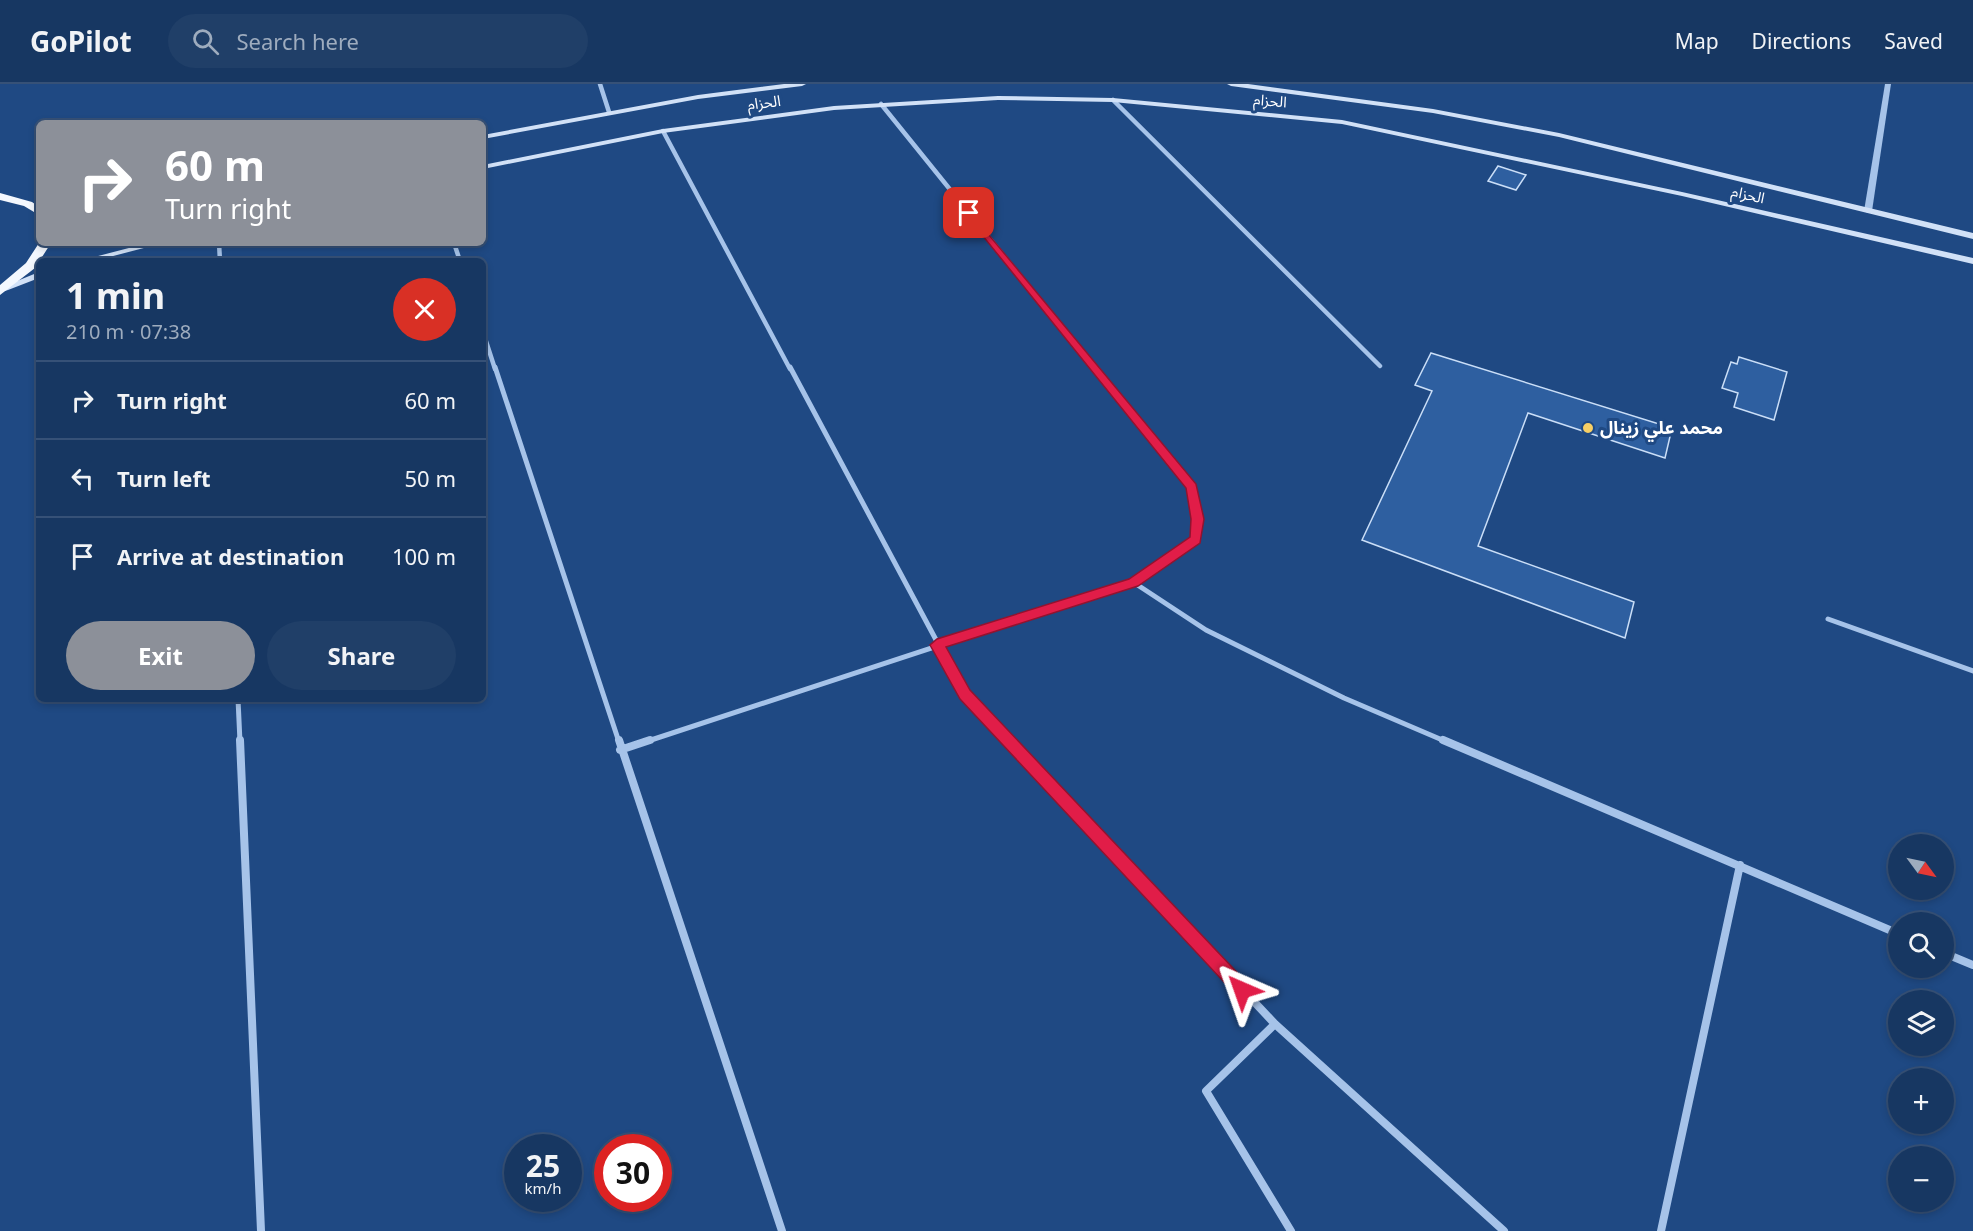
<!DOCTYPE html>
<html lang="en">
<head>
<meta charset="utf-8">
<style>
  :root { --surface:#173762; --page:#203f68; --text:#f1f3f6; --muted:#9eacbe; --line:#365177; --accent:#8c9099 }
  body { margin:0; font-family:"Noto Sans","Noto Sans Arabic",sans-serif; background:var(--page); color:var(--text); height:100vh; display:flex; flex-direction:column; font-size:22px; white-space:nowrap }
  * { box-sizing:border-box; margin:0 }
  p { font-size:20px; color:var(--muted) }
  .icon { flex:none; width:33px; height:33px; fill:none; stroke:currentColor; stroke-width:2; stroke-linecap:round; stroke-linejoin:round }
  .map { position:relative; flex:1; overflow:hidden }
  .sheet { position:absolute; left:36px; top:174px; width:450px; height:444px; display:flex; flex-direction:column; background:var(--surface); border-radius:9px; box-shadow:0 3px 9px #0003,0 0 0 2px var(--line) }
  .sheet>* { flex:none }
  .guide { position:absolute; left:36px; top:36px; width:450px; height:126px; border-radius:9px; box-shadow:0 3px 9px #0003,0 0 0 2px var(--line); background:#8c9099; color:#fff; overflow:hidden }
  .needle { width:39px; rotate:123deg }
  .fabs { position:absolute; left:1888px; top:750px; display:grid; gap:12px }
  .fabs a { display:grid; place-items:center; width:66px; height:66px; border-radius:50%; background:var(--surface); box-shadow:0 3px 9px #0003,0 0 0 2px var(--line); font-size:30px }
  .speed { position:absolute; left:504px; top:1050px; display:flex; gap:12px; font-size:30px; font-weight:700; text-align:center }
  .speed>* { display:grid; place-content:center; width:78px; height:78px; border-radius:50%; background:var(--surface); box-shadow:0 3px 9px #0003,0 0 0 2px var(--line); line-height:1 }
  .speed small { font-size:15px; font-weight:400 }
  .speed .limit { border:9px solid #d22; background:#fff; color:#111 }
  .pin { position:absolute; display:grid; place-items:center; width:51px; height:51px; color:#fff; margin:-26px; border-radius:12px; box-shadow:0 3px 9px #0006 }
  .me { position:absolute; width:66px; margin:-33px; rotate:317deg; stroke-linejoin:round; filter:drop-shadow(0 0 4px #0008) }
  .turn { display:flex; align-items:center; gap:21px; height:126px; padding:0 30px; font-size:27px }
  .turn .icon { width:78px; height:78px; stroke-width:2.5 }
  .turn b { display:block; font-size:42px; line-height:51px }
  .round { display:grid; place-items:center; flex:none; width:63px; height:63px; border-radius:32px; background:var(--page) }
  .head { display:flex; align-items:center; justify-content:space-between; height:102px; padding:0 30px }
  h1 { font-size:36px; font-weight:700; line-height:45px }
  .button { display:flex; gap:12px; margin-top:auto; padding:12px 30px }
  .button a { flex:1; height:69px; border-radius:36px; background:var(--accent); color:#fff; font-size:24px; font-weight:700; line-height:69px; text-align:center }
  .button a+a { background:var(--page); color:var(--text) }
  ul { padding:0; list-style:none }
  li { display:flex; align-items:center; gap:18px; height:78px; padding:0 30px; border-top:2px solid var(--line) }
  li div { flex:1 }
  li b { display:block; font-size:22px }
  li em { font-style:normal }
  header { display:flex; align-items:center; gap:36px; box-sizing:border-box; height:84px; padding:0 30px; background:var(--surface); border-bottom:2px solid var(--line) }
  header strong { font-size:28px }
  nav { display:flex; gap:33px; margin-inline-start:auto; font-size:21px }
  .search { width:420px; height:54px; background:var(--page); display:flex; align-items:center; gap:15px; box-sizing:border-box; padding:0 21px; border-radius:33px; color:var(--muted); font-size:22px }
  .map>svg:first-child { display:block }
</style>
</head>
<body>
<header>
<strong>GoPilot</strong>
<div class="search"><svg class="icon" aria-label="search" viewBox="0 0 24 24"><circle cx="10" cy="10" r="6"/><path d="M15 15l6 6"/></svg>Search here</div>
<nav><a>Map</a><a>Directions</a><a>Saved</a></nav>
</header>
<div class="map">
<svg width="1973" height="1147" viewBox="0 0 1973 1147">
  <rect width="100%" height="100%" fill="#1f4983"/>
  <path fill="#2e5fa0" stroke="#cadef7" stroke-width="1.5" d="M1498,82L1526,91L1516,106L1488,97Z
    M1431,269L1672,344L1665,374L1528,329L1478,462L1634,518L1625,554L1362,456L1432,307L1415,301Z
    M1739,273L1787,288L1774,336L1734,323L1738,309L1722,304L1731,278L1737,280Z"/>
  <g fill="none" stroke-linecap="round" stroke-linejoin="round">
    <path stroke="#a6c3e9" stroke-width="4.5" d="M600,0L609,28
      M1113,16L1380,282
      M881,20L1095,285
      M663,47L790,285
      M219,159L220,177
      M454,159L460,177
      M483,248L495,285"/>
    <path stroke="#a6c3e9" stroke-width="5" d="M495,283L619,658
      M790,283L965,610L1010,658
      M1133,498L1206,546L1344,614L1447,658
      M1828,535L1973,587
      M238,615L240,658
      M645,658L1133,498L1196,455L1197,435L1191,403L1094,283"/>
    <path stroke="#a6c3e9" stroke-width="8" d="M240,656L261,1147
      M619,656L782,1147
      M1008,656L1275,940L1504,1147
      M1443,656L1899,850
      M620,666L650,656
      M1944,869L1973,881
      M1275,940L1206,1007L1291,1147
      M1661,1147L1740,781"/>
    <path fill="#a6c3e9" fill-rule="evenodd" d="M1885,0H1891L1872,127L1868,129L1864,127Z"/>
    <path fill="#d1e1f7" fill-rule="evenodd" d="M784,0H806L802,2L698,15L483,55V51L698,11Z
      M1227,0H1248L1433,25L1559,49L1973,149V155L1559,53L1433,29L1231,2Z
      M998,12L1113,14L1342,36L1682,108L1973,174V180L1682,112L1342,40L1113,18L998,16L834,26L663,49L483,85V81L663,45L834,22Z
      M148,159H163L94,177H79Z
      M39,188V194L8,206L5,207L0,204Z"/>
    <path fill="#f4f8fe" fill-rule="evenodd" d="M0,109L32,118L39,123V131L24,122L0,116Z
      M39,159H51L35,184L0,211V201L26,179Z"/>
  </g>
  <path fill="#e11d48" stroke="#92132f" stroke-width="1.5" d="M969,127L1196,400L1204,435L1200,459L1138,502L946,563L970,606L1248,900L1250,906L1248,911L1242,914L1236,911L960,615L930,561L937,555L1129,495L1190,453L1191,435L1186,404L966,131L965,129Z"/>
  <circle fill="#f7cf65" stroke="#1f4983" stroke-width="2" cx="1588" cy="344" r="6"/>
  <g text-anchor="middle" stroke-width="6" stroke-linejoin="round" paint-order="stroke">
    <g font-size="15" fill="#fff" stroke="#1f4983">
      <text transform="translate(1270 17) rotate(5)" y="5">الحزام</text>
      <text transform="translate(764 19) rotate(-7)" y="5">الحزام</text>
      <text transform="translate(1748 111) rotate(13)" y="5">الحزام</text>
    </g>
    <g font-size="18" font-weight="bold" fill="#fff" stroke="#1f4983" text-anchor="start">
      <text x="1600" y="350">محمد علي زينال</text>
    </g>
  </g>
</svg>
<div class="fabs">
<a><svg class="needle" viewBox="-14 -14 28 28"><path d="M0-13l5 13h-10z" fill="#e53935"/><path d="M0 13l5-13h-10z" fill="#9eacbe"/></svg></a>
<a><svg class="icon" aria-label="search" viewBox="0 0 24 24"><circle cx="10" cy="10" r="6"/><path d="M15 15l6 6"/></svg></a>
<a><svg class="icon" aria-label="layers" viewBox="0 0 24 24"><path d="M12 4l9 5-9 5-9-5zM3 14l9 5 9-5"/></svg></a>
<a>+</a>
<a>−</a>
</div>
<div class="speed"><div>25<small>km/h</small></div><div class="limit">30</div></div>
<div class="pin" style="left:969px;top:129px;background:#d93025"><svg class="icon" aria-label="arrive" viewBox="0 0 24 24"><path d="M6 21V4h12l-3 4 3 4H6"/></svg></div>
<svg class="me" style="left:1242px;top:906px" viewBox="-20 -20 40 40"><path d="M0-17L14 15 0 8-14 15z" fill="#e11d48" stroke="#fff" stroke-width="4"/></svg>
<div class="guide">
<div class="turn"><svg class="icon" aria-label="right" viewBox="0 0 24 24"><path d="M7 20v-9h11M14 6l5 5-5 5"/></svg><div><b>60 m</b>Turn right</div></div>
</div>
<section class="sheet">
<div class="head"><div><h1>1 min</h1><p>210 m · 07:38</p></div><a class="round" style="background:#d93025;color:#fff"><svg class="icon" aria-label="close" viewBox="0 0 24 24"><path d="M6 6l12 12M18 6L6 18"/></svg></a></div>
<ul>
<li><svg class="icon" aria-label="right" viewBox="0 0 24 24"><path d="M7 20v-9h11M14 6l5 5-5 5"/></svg><div><b>Turn right</b></div><em>60 m</em></li>
<li><svg class="icon" aria-label="left" viewBox="0 0 24 24"><path d="M17 20v-9H6M10 6l-5 5 5 5"/></svg><div><b>Turn left</b></div><em>50 m</em></li>
<li><svg class="icon" aria-label="arrive" viewBox="0 0 24 24"><path d="M6 21V4h12l-3 4 3 4H6"/></svg><div><b>Arrive at destination</b></div><em>100 m</em></li>
</ul>
<div class="button"><a>Exit</a><a>Share</a></div>
</section>
</div>
</body>
</html>
